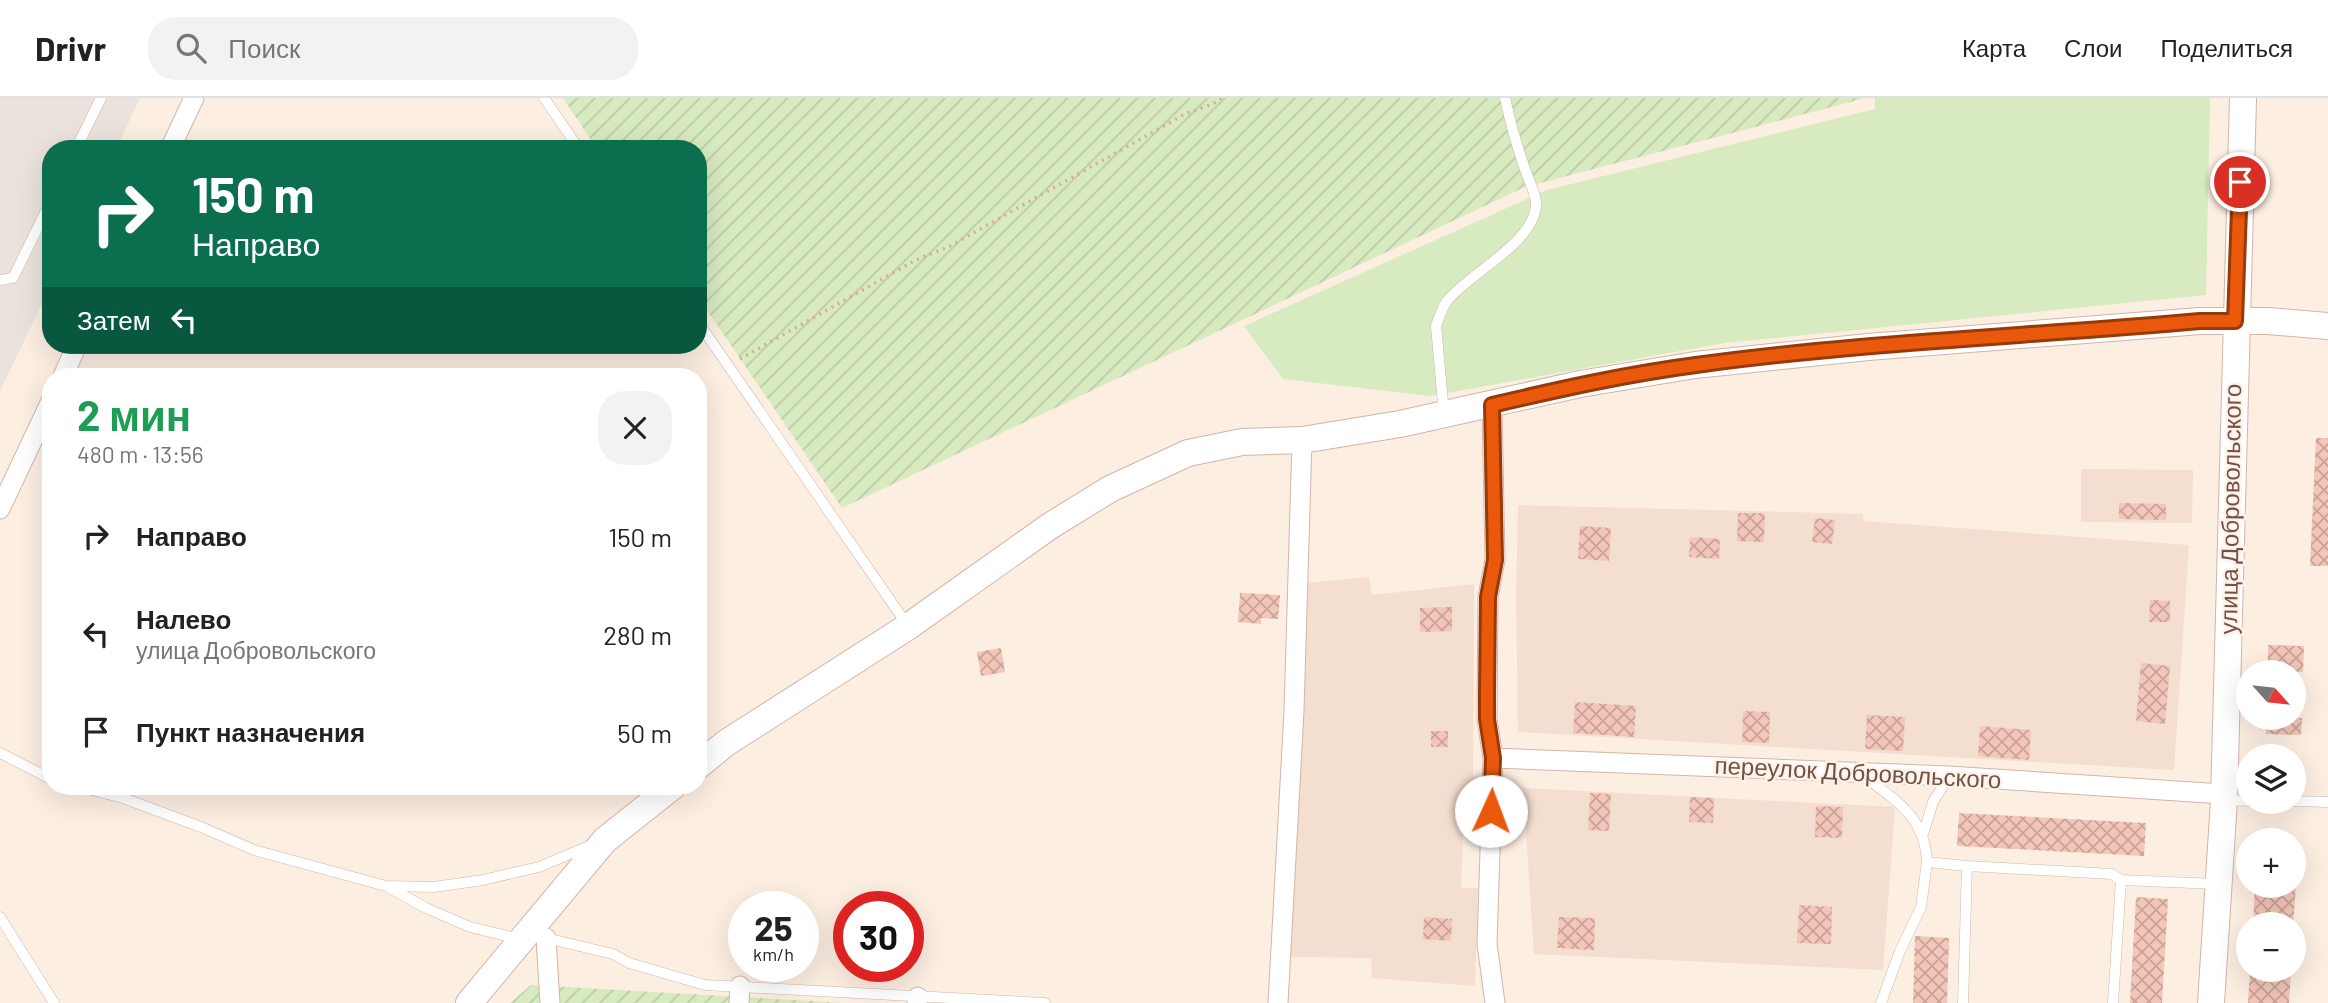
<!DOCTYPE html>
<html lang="ru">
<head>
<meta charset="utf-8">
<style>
  :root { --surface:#fff; --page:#f2f2f2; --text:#222; --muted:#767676; --line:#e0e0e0 }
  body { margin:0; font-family:Barlow,sans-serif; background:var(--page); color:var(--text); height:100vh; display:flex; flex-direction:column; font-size:26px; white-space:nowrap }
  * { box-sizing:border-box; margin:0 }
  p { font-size:23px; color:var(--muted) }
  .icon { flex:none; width:38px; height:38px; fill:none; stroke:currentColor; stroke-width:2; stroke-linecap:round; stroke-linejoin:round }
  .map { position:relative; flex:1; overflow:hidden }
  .panel { position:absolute; left:42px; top:270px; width:665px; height:427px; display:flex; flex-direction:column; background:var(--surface); border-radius:28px; box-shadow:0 7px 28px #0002 }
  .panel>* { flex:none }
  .top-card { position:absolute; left:42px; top:42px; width:665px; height:214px; border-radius:28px; box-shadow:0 7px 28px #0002; background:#0b6e4f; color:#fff; overflow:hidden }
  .needle { width:46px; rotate:117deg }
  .controls { position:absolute; left:2236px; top:562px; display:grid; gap:14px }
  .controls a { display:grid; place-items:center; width:70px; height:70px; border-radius:50%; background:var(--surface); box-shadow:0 7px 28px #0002; font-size:35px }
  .speed { position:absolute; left:728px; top:793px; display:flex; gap:14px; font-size:35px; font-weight:700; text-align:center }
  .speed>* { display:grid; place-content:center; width:91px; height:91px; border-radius:50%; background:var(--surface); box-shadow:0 7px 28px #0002; line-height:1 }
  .speed small { font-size:18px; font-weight:400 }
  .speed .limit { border:10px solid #d22; background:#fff; color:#111 }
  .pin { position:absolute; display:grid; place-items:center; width:60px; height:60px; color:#fff; margin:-30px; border:4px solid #fff; border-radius:50%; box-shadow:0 2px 7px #0007 }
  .me { position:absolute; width:77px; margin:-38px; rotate:2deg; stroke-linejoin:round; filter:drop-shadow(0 0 5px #0008) }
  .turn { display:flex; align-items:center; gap:24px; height:147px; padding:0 35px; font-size:32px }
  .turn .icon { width:91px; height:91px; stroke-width:2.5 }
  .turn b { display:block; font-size:49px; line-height:60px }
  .then { display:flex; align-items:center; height:66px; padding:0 35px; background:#0003; gap:14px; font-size:26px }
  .round { display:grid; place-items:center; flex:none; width:74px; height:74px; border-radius:28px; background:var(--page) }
  .headline { display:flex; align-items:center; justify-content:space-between; height:119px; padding:0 35px }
  h1 { font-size:42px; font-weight:700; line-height:52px; color:#1e9e55 }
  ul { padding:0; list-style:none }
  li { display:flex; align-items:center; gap:21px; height:98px; padding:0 35px }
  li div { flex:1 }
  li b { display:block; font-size:26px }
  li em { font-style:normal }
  header { display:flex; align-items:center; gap:42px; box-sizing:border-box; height:98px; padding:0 35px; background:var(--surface); border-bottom:2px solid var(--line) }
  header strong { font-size:33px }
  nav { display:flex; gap:38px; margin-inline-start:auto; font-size:24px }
  .search { width:490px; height:63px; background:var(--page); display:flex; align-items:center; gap:18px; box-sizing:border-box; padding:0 24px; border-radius:28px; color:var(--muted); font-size:26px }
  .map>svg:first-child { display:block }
</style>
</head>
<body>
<header>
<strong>Drivr</strong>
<div class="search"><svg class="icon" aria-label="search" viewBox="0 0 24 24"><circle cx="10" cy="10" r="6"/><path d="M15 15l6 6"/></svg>Поиск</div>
<nav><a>Карта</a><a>Слои</a><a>Поделиться</a></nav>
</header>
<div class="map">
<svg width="2328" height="905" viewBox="0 0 2328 905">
  <defs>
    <pattern id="garden-furrows" width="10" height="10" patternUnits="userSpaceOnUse" patternTransform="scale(1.75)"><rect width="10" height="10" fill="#d8eac0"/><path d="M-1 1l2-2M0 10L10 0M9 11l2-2" fill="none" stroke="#bdcaa6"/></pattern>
    <pattern id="building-cross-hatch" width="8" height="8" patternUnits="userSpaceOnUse" patternTransform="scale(1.75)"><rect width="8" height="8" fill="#f3c6b9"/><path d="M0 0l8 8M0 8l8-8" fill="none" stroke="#c9a398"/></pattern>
  </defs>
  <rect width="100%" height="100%" fill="#fdeee2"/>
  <path fill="#f4ded0" d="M2081,371L2193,372L2192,425L2081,424Z
    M1518,407L1863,416V423L2189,447L2174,672L1518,634L1516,499Z
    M1369,479L1372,497L1474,486L1473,680H1483L1481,736H1463L1461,790H1478L1475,888L1372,880L1371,860L1289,859L1307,485Z
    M1523,690L1895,709L1883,872L1534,856Z"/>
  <path fill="#ebe2dd" d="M0,0H140L116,51H51V187L0,293Z"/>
  <path fill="#d8eac0" d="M1875,0H2210L2206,197L1725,245L1430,298L1283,281L1244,228L1547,92L1875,11Z"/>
  <path fill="url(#garden-furrows)" d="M563,0H1862V1L1525,89L842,410L698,199V51H597Z
    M531,887L845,905H510Z"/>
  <path fill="url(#building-cross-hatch)" d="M2316,340H2328V468H2310Z
    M2119,405L2166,406V422L2119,421Z
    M1738,415H1765L1764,444L1737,443Z
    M1815,420L1835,422L1832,446L1812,444Z
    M1580,428L1611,430L1609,463L1578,461Z
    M1690,439L1720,441L1719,461L1689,459Z
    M1240,495L1280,497L1278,521L1261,520V526L1238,524Z
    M2150,502L2170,503V524H2149Z
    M1452,509V533L1420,534V510Z
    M2268,547L2304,548L2303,574H2268Z
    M1001,550L1005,574L981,578L977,554Z
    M2141,565L2170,568L2165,626L2136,623Z
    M1575,604L1636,608L1634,639L1573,635Z
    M1743,613L1770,614L1769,645L1742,644Z
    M1867,617L1905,619L1903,653L1865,651Z
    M2266,620H2302L2301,637L2266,636Z
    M1980,628L2031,632L2029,662L1978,658Z
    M1431,633H1448V649H1431Z
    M1590,695L1611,696L1609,733L1588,732Z
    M1690,699L1714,700L1713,725L1689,724Z
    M1816,708L1843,709L1842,740L1815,739Z
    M1959,715L2146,725L2144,758L1957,748Z
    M2255,788H2296L2293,826H2253Z
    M2136,799L2168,801L2162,905H2130Z
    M1799,807L1832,809L1831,846L1797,845Z
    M1424,819L1452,821L1451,843L1423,841Z
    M1559,819L1595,820L1594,852L1557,850Z
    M1915,838L1949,840L1947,905H1913Z
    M2250,872H2291L2289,905H2248Z"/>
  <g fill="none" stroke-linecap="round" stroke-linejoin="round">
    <g stroke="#d0b6ab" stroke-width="11">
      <path id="lane" d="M544,0L579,51
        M76,51L101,0
        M0,182L13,180L51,103
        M698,224L908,528
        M1444,316L1436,228C1439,220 1442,210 1447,203C1469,175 1538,143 1536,104C1535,93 1527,79 1524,68C1516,46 1510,23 1505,0
        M0,655L51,681
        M1863,678C1896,702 1925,719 1927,764L1967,768
        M77,688L123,700L201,729L254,752L386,788L434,789L483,782L539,769L589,748
        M2224,702L2249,703
        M2294,703L2328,704
        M1923,736L1933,704L1949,678
        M386,788L426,810L470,829L520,841
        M0,819L54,905
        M546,840L613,856L629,865L705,887L1045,905
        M1881,905L1900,853L1921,809L1927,764
        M1963,905L1967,768L2112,776L2121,782L2218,786
        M2113,905L2121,782"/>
    </g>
    <g stroke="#d0b6ab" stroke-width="21">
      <path id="street" d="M170,51L194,0
        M63,278L77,247
        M1492,307L1495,462L1488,499L1487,621L1493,660L1487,846L1495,905
        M0,411L51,303
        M1493,660L1949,678L2223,696
        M546,840L550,905
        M739,905L740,888
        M917,905L918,899
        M1278,905L1294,613L1302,342"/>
    </g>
    <g stroke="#d3b4a8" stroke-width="28">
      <path id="secondary" d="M698,668L726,645L909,528L1050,428L1110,391L1188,355L1242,344L1302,342L1400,326L1580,286L1695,267L1868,249L2200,223H2268L2328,228
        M469,905L605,742L673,688
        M2211,905L2224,702L2243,0"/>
    </g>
    <path stroke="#d7aa9c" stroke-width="3.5" stroke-dasharray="2 5" stroke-linecap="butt" d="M740,261L916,162L950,148L1185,16L1213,6L1221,0"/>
    <use href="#lane" stroke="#fff" stroke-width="10"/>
    <use href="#street" stroke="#fff" stroke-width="19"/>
    <use href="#secondary" stroke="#fff" stroke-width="26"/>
  </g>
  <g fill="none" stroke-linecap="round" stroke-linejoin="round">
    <g stroke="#983908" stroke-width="18">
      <path id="route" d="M1491,713L1493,660L1487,621V596L1488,499L1495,462L1492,307C1560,291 1627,276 1696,267C1863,244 2032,238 2200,223H2235L2240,84"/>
    </g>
    <use href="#route" stroke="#ea580c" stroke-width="12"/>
  </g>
  <g text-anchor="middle" stroke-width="5" stroke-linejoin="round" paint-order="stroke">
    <g font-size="24" fill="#745148" stroke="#fff2e8">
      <text transform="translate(2231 411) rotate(-89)" y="8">улица Добровольского</text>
      <text transform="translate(1858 675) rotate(3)" y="8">переулок Добровольского</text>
    </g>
  </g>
</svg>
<div class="controls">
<a><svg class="needle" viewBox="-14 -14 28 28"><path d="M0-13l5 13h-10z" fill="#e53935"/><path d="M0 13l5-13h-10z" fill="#767676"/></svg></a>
<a><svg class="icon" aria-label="layers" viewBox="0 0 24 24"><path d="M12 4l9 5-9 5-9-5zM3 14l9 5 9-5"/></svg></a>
<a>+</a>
<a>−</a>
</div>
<div class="speed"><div>25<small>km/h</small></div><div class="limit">30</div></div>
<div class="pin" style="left:2240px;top:84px;background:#d93025"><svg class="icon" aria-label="arrive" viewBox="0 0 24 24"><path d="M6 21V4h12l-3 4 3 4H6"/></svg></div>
<svg class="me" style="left:1491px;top:713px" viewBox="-20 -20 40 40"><circle r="19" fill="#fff"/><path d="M0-13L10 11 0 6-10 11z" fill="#ea580c"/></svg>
<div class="top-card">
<div class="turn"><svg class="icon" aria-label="right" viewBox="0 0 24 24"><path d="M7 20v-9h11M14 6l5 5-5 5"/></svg><div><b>150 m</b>Направо</div></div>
<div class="then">Затем<svg class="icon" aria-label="left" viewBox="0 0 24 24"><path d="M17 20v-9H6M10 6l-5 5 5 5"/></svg></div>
</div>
<section class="panel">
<div class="headline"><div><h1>2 мин</h1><p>480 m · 13:56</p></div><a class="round"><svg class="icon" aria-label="close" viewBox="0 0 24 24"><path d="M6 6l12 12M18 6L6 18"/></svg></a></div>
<ul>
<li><svg class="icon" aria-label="right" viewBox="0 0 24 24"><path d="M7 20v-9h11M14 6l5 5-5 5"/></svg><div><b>Направо</b></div><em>150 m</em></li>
<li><svg class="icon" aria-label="left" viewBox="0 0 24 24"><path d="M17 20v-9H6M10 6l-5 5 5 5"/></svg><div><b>Налево</b><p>улица Добровольского</p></div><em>280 m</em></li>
<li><svg class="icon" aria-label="arrive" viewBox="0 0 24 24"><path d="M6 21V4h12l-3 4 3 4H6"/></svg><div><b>Пункт назначения</b></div><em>50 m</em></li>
</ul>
</section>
</div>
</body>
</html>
